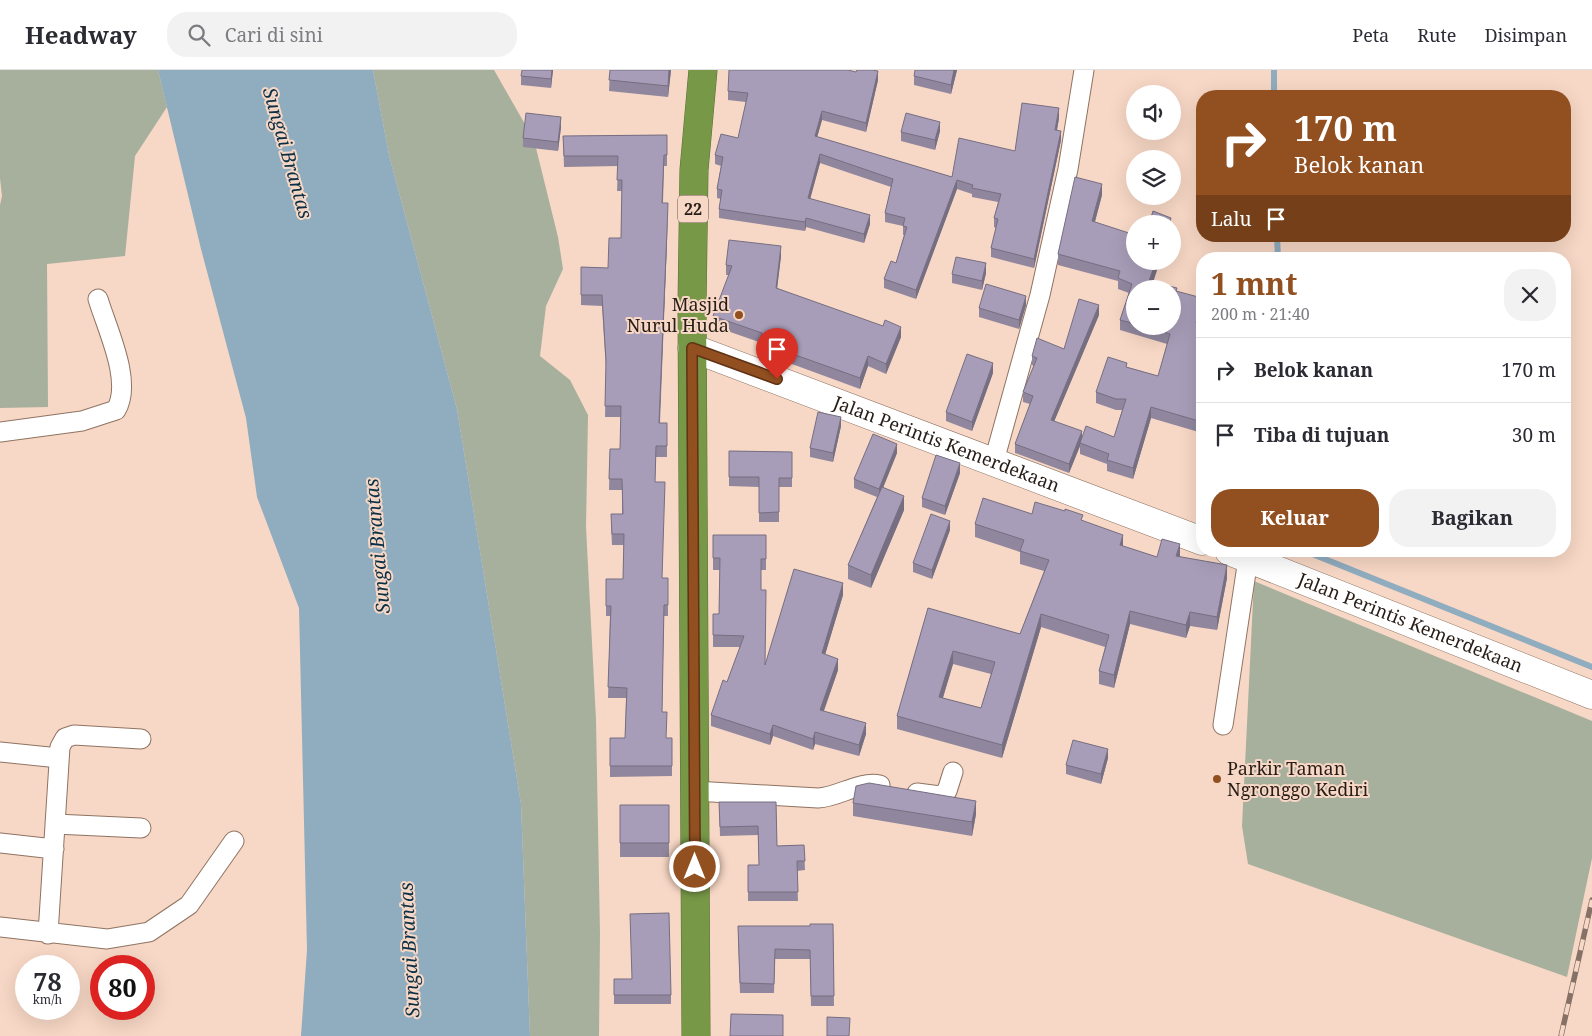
<!DOCTYPE html>
<html lang="id">
<head>
<meta charset="utf-8">
<style>
  :root { --surface:#fff; --page:#f2f2f3; --text:#2b2b33; --muted:#7c7c81; --line:#e1e1e2; --accent:#924f20 }
  body { margin:0; font-family:"Noto Serif",serif; background:var(--page); color:var(--text); height:100vh; display:flex; flex-direction:column; font-size:19px; white-space:nowrap }
  * { box-sizing:border-box; margin:0 }
  p { font-size:16px; color:var(--muted) }
  .icon { flex:none; width:28px; height:28px; fill:none; stroke:currentColor; stroke-width:2; stroke-linecap:round; stroke-linejoin:round }
  .map { position:relative; flex:1; overflow:hidden }
  .panel { position:absolute; left:1196px; top:182px; width:375px; height:305px; display:flex; flex-direction:column; background:var(--surface); border-radius:20px; box-shadow:0 5px 20px #0002 }
  .panel>* { flex:none }
  .hud { position:absolute; left:1196px; top:20px; width:375px; height:152px; border-radius:20px; box-shadow:0 5px 20px #0002; background:#924f20; color:#fff; overflow:hidden }
  .fabs { position:absolute; left:1126px; top:15px; display:grid; gap:10px }
  .fabs a { display:grid; place-items:center; width:55px; height:55px; border-radius:50%; background:var(--surface); box-shadow:0 5px 20px #0002; font-size:25px }
  .speed { position:absolute; left:15px; top:885px; display:flex; gap:10px; font-size:25px; font-weight:700; text-align:center }
  .speed>* { display:grid; place-content:center; width:65px; height:65px; border-radius:50%; background:var(--surface); box-shadow:0 5px 20px #0002; line-height:1 }
  .speed small { font-size:12px; font-weight:400 }
  .speed .limit { border:8px solid #d22; background:#fff; color:#111 }
  .pin { position:absolute; display:grid; place-items:center; width:42px; height:42px; color:#fff; margin:-51px -21px; border-radius:50% 50% 50% 0; rotate:-45deg; box-shadow:0 0 5px #0007 }
  .pin .icon { rotate:45deg }
  .me { position:absolute; width:55px; margin:-28px; rotate:0deg; stroke-linejoin:round; filter:drop-shadow(0 0 4px #0008) }
  .turn { display:flex; align-items:center; gap:18px; height:105px; padding:0 15px; font-size:22px }
  .turn .icon { width:65px; height:65px; stroke-width:2.5 }
  .turn b { display:block; font-size:35px; line-height:42px }
  .then { display:flex; align-items:center; height:48px; padding:0 15px; background:#0003; gap:10px; font-size:19px }
  .round { display:grid; place-items:center; flex:none; width:52px; height:52px; border-radius:20px; background:var(--page) }
  .head { display:flex; align-items:center; justify-content:space-between; height:85px; padding:0 15px }
  h1 { font-size:30px; font-weight:700; line-height:38px; color:var(--accent) }
  .action { display:flex; gap:10px; margin-top:auto; padding:10px 15px }
  .action a { flex:1; height:58px; border-radius:20px; background:var(--accent); color:#fff; font-size:20px; font-weight:700; line-height:58px; text-align:center }
  .action a+a { background:var(--page); color:var(--text) }
  ul { padding:0; list-style:none }
  li { display:flex; align-items:center; gap:15px; height:65px; padding:0 15px; border-top:1px solid var(--line) }
  li div { flex:1 }
  li b { display:block; font-size:19px }
  li em { font-style:normal }
  header { display:flex; align-items:center; gap:30px; box-sizing:border-box; height:70px; padding:0 25px; background:var(--surface); border-bottom:1px solid var(--line) }
  header strong { font-size:24px }
  nav { display:flex; gap:28px; margin-inline-start:auto; font-size:18px }
  .search { width:350px; height:45px; background:var(--page); display:flex; align-items:center; gap:12px; box-sizing:border-box; padding:0 18px; border-radius:20px; color:var(--muted); font-size:19px }
  .map>svg:first-child { display:block }
</style>
</head>
<body>
<header>
<strong>Headway</strong>
<div class="search"><svg class="icon" aria-label="search" viewBox="0 0 24 24"><circle cx="10" cy="10" r="6"/><path d="M15 15l6 6"/></svg>Cari di sini</div>
<nav><a>Peta</a><a>Rute</a><a>Disimpan</a></nav>
</header>
<div class="map">
<svg width="1592" height="966" viewBox="0 0 1592 966">
  <rect width="100%" height="100%" fill="#f7d7c5"/>
  <path fill="#a6b09d" d="M0,0H158L167,37L135,86L125,186L47,194L48,337L0,338V135L2,126L0,108Z
    M373,0H494L534,70L558,167L563,199L546,236L540,286L570,310L588,345L586,457L596,650L600,864L599,966H530L521,734L457,339L389,85Z
    M1254,511L1592,651V788L1567,907L1248,794L1242,756Z"/>
  <path fill="#90acbf" d="M158,0H373L389,85L457,339L521,734L530,966H301L307,880L299,538L257,427L246,348L201,179Z"/>
  <g fill="none" stroke-linecap="round" stroke-linejoin="round">
    <path stroke="#90acbf" stroke-width="6" d="M1274,26V0
      M1277,166L1278,189
      M1305,481L1592,597"/>
    <g stroke="#8f7362" stroke-width="21">
      <path id="street" d="M0,362L82,351L116,340C133,312 107,259 98,229
        M994,391L1040,225L1068,99L1084,0
        M1223,655L1248,489
        M0,682L59,688
        M694,721L818,728C839,727 858,711 880,715
        M917,723L940,726L947,721L953,702
        M55,754L141,758
        M0,773L54,779
        M0,857L107,869L149,862L189,835L234,771
        M48,864L60,677L65,668L74,665L141,669"/>
    </g>
    <g stroke="#8f7362" stroke-width="29">
      <g id="secondary">
        <path id="s1" d="M692,278L1202,471"/>
        <path id="s2" d="M1229,481L1592,625"/>
      </g>
    </g>
    <g stroke="#5b6d36" stroke-width="29">
      <path id="highway" d="M696,966L692,236L694,100L703,0"/>
    </g>
    <use href="#street" stroke="#fff" stroke-width="19"/>
    <use href="#secondary" stroke="#fff" stroke-width="28"/>
    <use href="#highway" stroke="#779847" stroke-width="28"/>
    <g stroke="#857165" stroke-width="5.5">
      <path id="rail" d="M1561,966L1592,830"/>
    </g>
    <use href="#rail" stroke="#f7d7c5" stroke-width="4" stroke-dasharray="11" stroke-linecap="butt"/>
  </g>
  <path fill="#90879e" fill-rule="evenodd" d="M553,0L551,18L521,15V6Z
    M610,0H671L668,27L609,21Z
    M957,0L951,24L914,15V6Z
    M878,10L866,62L822,50L817,67L952,107L1015,81L1059,48L1057,61L1061,70L1034,198L991,187V178L996,158L994,157V148L998,132L972,127V124L957,119L916,229L884,218V209L896,193L904,165H903V156L885,152V143L891,117L820,93L810,128L870,154L864,173L806,157L805,161L719,148V139L721,129L717,128V119L721,96L715,94V85L738,68L746,32L728,30V21Z
    M561,57L558,81L523,77V68Z
    M940,61L935,80L901,71V62Z
    M667,65V96H664L663,133L667,171L660,353H667V387H656L655,412L662,508H668V546H664L662,642L666,668H672V706L610,707V668H625L626,628H608L610,546H606V509H623L624,475H612L611,455L622,444V420H609L610,379H620L621,347H605L606,299L602,236L581,235V197L608,198L621,168L622,121H617L618,96L564,97L563,66Z
    M1102,125L1095,152L1153,212L1177,221L1199,254L1202,255V363L1151,348L1133,409L1107,401V394L1080,384V376L1069,403L1015,383V374L1030,334L1023,332V322L1034,296L1032,295V286L1064,279L1099,245L1054,351L1082,368L1114,367L1122,340H1116L1096,333V322L1127,297L1158,306L1167,274L1120,260V250L1129,223L1118,219V211L1058,195V184ZM1135,219L1172,256H1135Z
    M781,186L777,218L901,267L886,304L868,296L860,319L759,282V272L713,256V246L729,205H726V195Z
    M986,203L982,220L952,213V204Z
    M1026,235L1019,259L979,247V238Z
    M993,303L972,361L946,351V342Z
    M841,356L833,392L810,387V378Z
    M729,381L792,382V417H779V452H759V417L729,416Z
    M897,383L883,417L904,440L871,518L848,509V495L877,427L854,418V409Z
    M960,403L945,445L922,437V428Z
    M1032,444L1083,451L1123,476L1157,487H1180L1227,508L1217,560L1190,556L1186,568L1130,554L1114,618L1099,614V601L1105,577L1041,557L1002,688L897,659V646L928,538L1020,564L1044,501L1020,494V482L975,467V454ZM953,594L991,604L981,638L943,628Z
    M950,460L932,509L913,502V493Z
    M713,465H766V500H761V520L765,595L843,525L825,584L838,600L824,641L866,664L859,686L815,674L813,680L773,666L770,675L711,656V645L727,612L740,577H713V544H719L720,500H713Z
    M1108,688L1101,714L1066,704V695Z
    M719,732H776L777,776L804,775L805,800L797,801L798,831H748V795H759L758,765L720,766Z
    M853,733L976,744L972,766L853,746Z
    M620,735H669V787H620Z
    M833,854L834,936H811L810,889H775L774,923H740L738,865Z
    M614,909L671,925V934H614Z"/>
  <path fill="#766e81" d="M552,0H553L551,18V9Z
    M669,0H671L668,27V16Z
    M954,0H957L951,24V15Z
    M878,1V10L866,62V53Z
    M1059,38V48L1055,70V60Z
    M822,41V50L815,75V66Z
    M561,47V57L558,81V72Z
    M940,52V61L935,80V70Z
    M1061,61V70L1034,198V189Z
    M820,84V93L808,137V128Z
    M957,110V119L916,229V220Z
    M1102,114V125L1092,162V151Z
    M668,133L667,171L659,363V353Z
    M870,145V154L864,173V164Z
    M806,148V157L805,161V152Z
    M781,176V186L776,228V218Z
    M1156,191H1160L1151,219L1149,211Z
    M986,193V203L982,220V211Z
    M1026,226V235L1019,259V250Z
    M1202,230V240L1196,264V253Z
    M1099,235V245L1051,359V350Z
    M901,257V267L886,304V294Z
    M868,286V296L860,319V308Z
    M993,293V303L972,361V352Z
    M1151,337V348L1133,409V398Z
    M841,347V356L833,392V383Z
    M1082,361V371L1080,373V376L1069,403V394Z
    M897,374V383L879,428V419Z
    M960,393V403L945,445V436Z
    M904,426V440L871,518V505Z
    M950,451V460L932,509V500Z
    M1123,465V478L1120,475Z
    M1180,474V487L1176,486Z
    M1227,495V508L1217,560V547Z
    M843,513V525L822,595V583Z
    M1130,541V554L1114,618V605Z
    M1190,542V556L1186,568V555Z
    M1041,544V557L1002,688V675Z
    M953,581V594L939,640V627Z
    M838,589V600L820,651V640Z
    M866,653V664L859,686V675Z
    M773,655V666L770,675V664Z
    M815,662V674L813,680V669Z
    M1108,679V688L1101,714V704Z
    M976,731V744L972,766V752Z"/>
  <path fill="#a89db8" stroke="#766e81" fill-rule="evenodd" d="M522,0H552L551,9L521,6Z
    M610,0H669L668,16L609,10Z
    M729,0H848L856,2L857,0H872L878,1L866,53L822,41L815,66L952,107L959,68L1015,81L1022,33L1059,38L1055,60L1061,61L1034,189L991,178L998,149L994,148L1001,124L972,118L973,115L957,110L916,220L884,209L891,191L896,193L907,157L903,156L905,148L885,143L893,109L820,84L808,128L870,145L864,164L806,148L805,152L719,139L722,120L717,119L723,87L715,85L721,64L738,68L748,23L728,21Z
    M915,0H954L951,15L914,6Z
    M526,43L561,47L558,72L523,68Z
    M906,43L940,52L935,70L901,62Z
    M667,65V85H664L662,133H668L667,160L659,353H667V376H656L655,412H665L662,508H668V535H664L662,642H667L666,668H672V696H610V668H625L627,618L608,617L611,536H606V509H623L624,464H612L611,444H623L622,409H609L610,379H620L621,336H605L606,291L602,225H581V197L608,198L609,168H621L622,110H617L618,86H564L563,66Z
    M1075,107L1102,114L1092,151L1135,165V191H1156L1149,211L1177,218L1176,221L1202,228L1196,253L1202,255V352L1151,337L1133,398L1107,390L1109,384L1080,373L1086,356L1114,367L1126,329H1116L1096,322L1108,287L1127,293L1126,297L1158,306L1170,264L1144,256H1172V219H1135V254L1120,250L1132,214L1118,208L1120,201L1058,184Z
    M1153,141L1171,148L1169,154H1149Z
    M729,170L781,176L776,218L883,256L885,250L901,257L886,294L868,286L860,308L759,272L762,263L713,246L732,196L726,195Z
    M956,187L986,193L982,211L952,204Z
    M986,214L1026,226L1019,250L979,238Z
    M1079,229L1099,235L1051,350L1082,361L1069,394L1015,374L1033,326L1023,322L1037,288L1032,286L1037,268L1064,279Z
    M967,284L993,293L972,352L946,342Z
    M818,342L841,347L833,383L810,378Z
    M873,364L897,374L879,419L854,409Z
    M729,381L792,382V408H779V442L759,443V407H729Z
    M936,385L960,393L945,436L922,428Z
    M882,417L904,426L871,505L848,495Z
    M983,428L1032,444L1035,432L1065,441V439L1083,445L1081,450L1123,465L1120,475L1157,487L1162,469L1180,474L1176,486L1227,495L1217,547L1190,542L1186,555L1130,541L1114,605L1099,601L1109,565L1041,544L1002,675L897,646L928,538L1020,564L1049,490L1020,481L1024,470L975,454ZM953,581L995,592L981,638L939,627Z
    M931,444L950,451L932,500L913,493Z
    M713,465H766V489H761V520H766L765,595L794,499L843,513L822,583L838,589L820,640L866,653L859,675L815,662L813,669L773,655L770,664L711,645L723,610L727,612L744,566L713,565V544H719L720,488H713Z
    M1073,670L1108,679L1101,704L1066,695Z
    M869,713L976,731L972,752L853,733L856,716Z
    M719,732H776L777,776L804,775L805,791H797L798,822H748V795H759L758,756L720,757Z
    M620,735H669V773H620Z
    M669,843L671,925H614V909H632L630,844Z
    M810,854H833L834,926H811L810,880L775,879L774,914L740,913L738,856H810Z
    M731,944L783,945V966H730Z
    M827,947L850,948L849,966H827Z"/>
  <g fill="none" stroke-linecap="round" stroke-linejoin="round">
    <g stroke="#5f3315" stroke-width="12">
      <path id="route" d="M695,797L692,278L777,309"/>
    </g>
    <use href="#route" stroke="#924f20" stroke-width="9"/>
  </g>
  <g fill="#924f20" stroke="#f7d7c5" stroke-width="2">
    <circle cx="739" cy="245" r="5"/>
    <circle cx="1217" cy="709" r="5"/>
  </g>
  <g text-anchor="middle" stroke-width="4" stroke-linejoin="round" paint-order="stroke">
    <rect fill="#f7d7c5" stroke="#66554a" stroke-width="1" x="678" y="125.5" width="30" height="27" rx="4"/>
    <g font-size="16" font-weight="bold" fill="#281d16">
      <text x="693" y="145">22</text>
    </g>
    <g font-size="18" fill="#281d16" stroke="#f7d7c5" text-anchor="end">
      <text x="729" y="241">Masjid<tspan x="729" dy="21">Nurul Huda</tspan></text>
      <text x="1227" y="705" text-anchor="start">Parkir Taman<tspan x="1227" dy="21">Ngronggo Kediri</tspan></text>
    </g>
    <g font-size="18" fill="#281d16" stroke="#f7d7c5">
      <text dy="6" stroke="none"><textPath href="#s1" startOffset="272">Jalan Perintis Kemerdekaan</textPath></text>
      <text dy="6" stroke="none"><textPath href="#s2" startOffset="195">Jalan Perintis Kemerdekaan</textPath></text>
    </g>
    <g font-size="19" font-style="italic" fill="#0b3046" stroke="#f7d7c5">
      <text transform="translate(288 83) rotate(74)" y="7">Sungai Brantas</text>
      <text transform="translate(377 476) rotate(-95)" y="7">Sungai Brantas</text>
      <text transform="translate(409 880) rotate(-93)" y="7">Sungai Brantas</text>
    </g>
  </g>
</svg>
<div class="fabs">
<a><svg class="icon" aria-label="sound" viewBox="0 0 24 24"><path d="M4 9h4l5-4v14l-5-4H4zM17 9q2 3 0 6"/></svg></a>
<a><svg class="icon" aria-label="layers" viewBox="0 0 24 24"><path d="M12 4l9 5-9 5-9-5zM3 14l9 5 9-5"/></svg></a>
<a>+</a>
<a>−</a>
</div>
<div class="speed"><div>78<small>km/h</small></div><div class="limit">80</div></div>
<div class="pin" style="left:777px;top:309px;background:#d93025"><svg class="icon" aria-label="arrive" viewBox="0 0 24 24"><path d="M6 21V4h12l-3 4 3 4H6"/></svg></div>
<svg class="me" style="left:695px;top:797px" viewBox="-20 -20 40 40"><circle r="17" fill="#924f20" stroke="#fff" stroke-width="3"/><path d="M0-11L8 9 0 5-8 9z" fill="#fff"/></svg>
<div class="hud">
<div class="turn"><svg class="icon" aria-label="right" viewBox="0 0 24 24"><path d="M7 20v-9h11M14 6l5 5-5 5"/></svg><div><b>170 m</b>Belok kanan</div></div>
<div class="then">Lalu<svg class="icon" aria-label="arrive" viewBox="0 0 24 24"><path d="M6 21V4h12l-3 4 3 4H6"/></svg></div>
</div>
<section class="panel">
<div class="head"><div><h1>1 mnt</h1><p>200 m · 21:40</p></div><a class="round"><svg class="icon" aria-label="close" viewBox="0 0 24 24"><path d="M6 6l12 12M18 6L6 18"/></svg></a></div>
<ul>
<li><svg class="icon" aria-label="right" viewBox="0 0 24 24"><path d="M7 20v-9h11M14 6l5 5-5 5"/></svg><div><b>Belok kanan</b></div><em>170 m</em></li>
<li><svg class="icon" aria-label="arrive" viewBox="0 0 24 24"><path d="M6 21V4h12l-3 4 3 4H6"/></svg><div><b>Tiba di tujuan</b></div><em>30 m</em></li>
</ul>
<div class="action"><a>Keluar</a><a>Bagikan</a></div>
</section>
</div>
</body>
</html>
